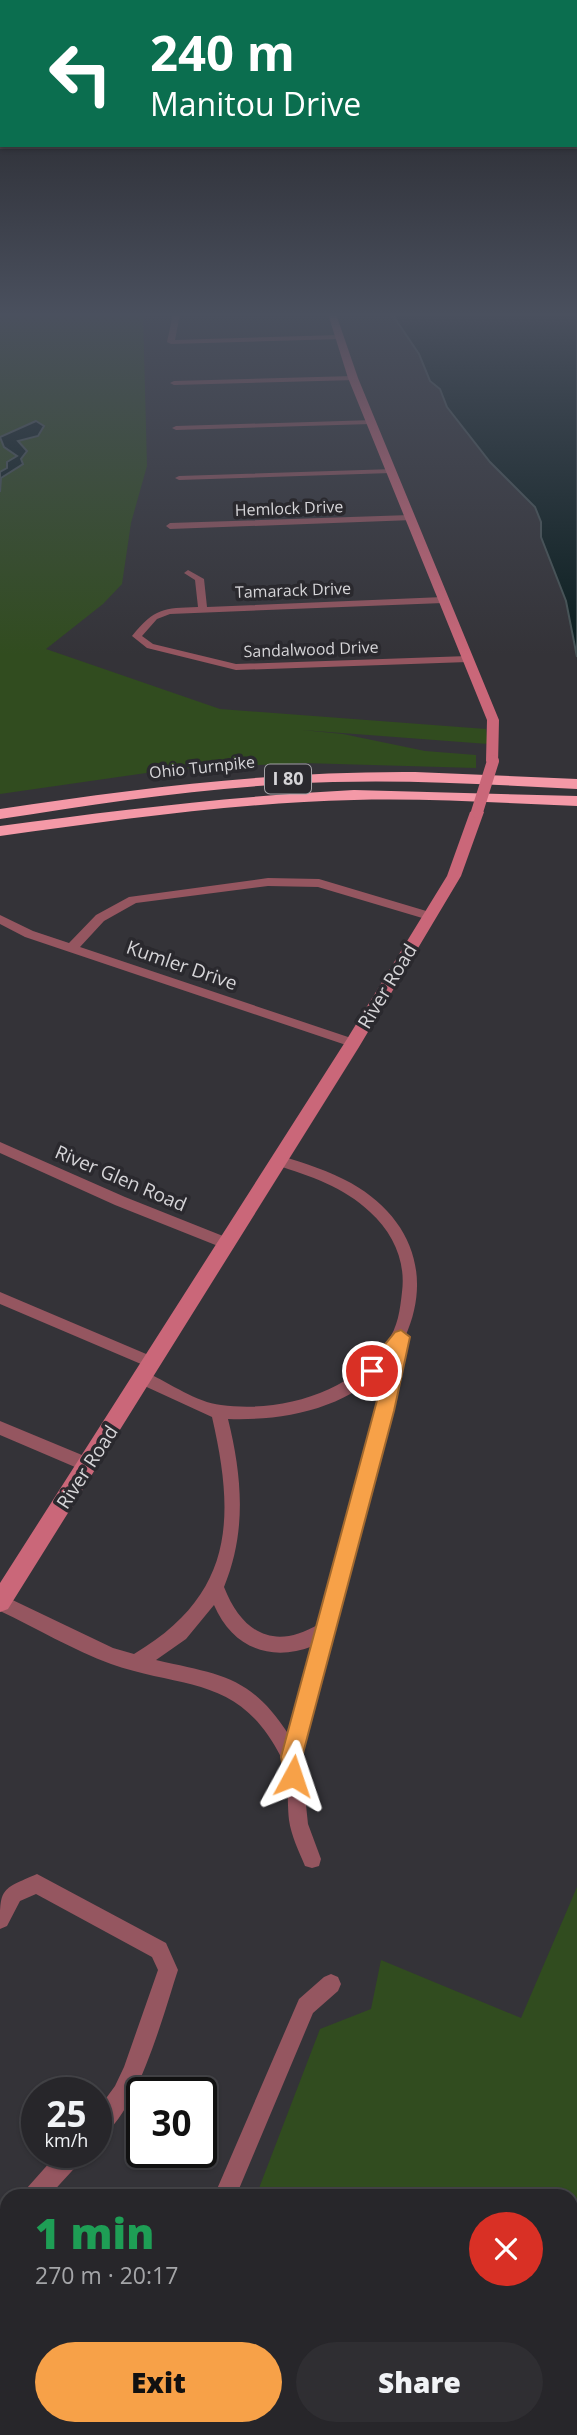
<!DOCTYPE html>
<html lang="en">
<head>
<meta charset="utf-8">
<style>
  :root { --surface:#27262a; --page:#2f2e32; --text:#f1f3f6; --muted:#a4a5a8; --line:#434347; --accent:#f7a148 }
  body { margin:0; font-family:"Open Sans",sans-serif; background:var(--page); color:var(--text); height:100vh; display:flex; flex-direction:column; font-size:26px; white-space:nowrap }
  * { box-sizing:border-box; margin:0 }
  p { font-size:23px; color:var(--muted) }
  .icon { flex:none; width:38px; height:38px; fill:none; stroke:currentColor; stroke-width:2; stroke-linecap:round; stroke-linejoin:round }
  .map { position:relative; flex:1; overflow:hidden }
  .drawer { position:absolute; left:0px; top:2189px; width:578px; height:247px; display:flex; flex-direction:column; background:var(--surface); border-radius:21px 21px 0 0; box-shadow:0 2px 5px #0004,0 0 0 2px var(--line) }
  .drawer>* { flex:none }
  .hud { position:absolute; left:0px; top:0px; width:578px; height:147px; box-shadow:0 2px 5px #0004,0 0 0 2px var(--line); background:#0b6e4f; color:#fff; overflow:hidden }
  .speed { position:absolute; left:21px; top:2077px; display:flex; gap:14px; font-size:35px; font-weight:700; text-align:center }
  .speed>* { display:grid; place-content:center; width:91px; height:91px; border-radius:50%; background:var(--surface); box-shadow:0 2px 5px #0004,0 0 0 2px var(--line); line-height:1 }
  .speed small { font-size:18px; font-weight:400 }
  .speed .limit { border:4px solid #111; border-radius:10px; background:#fff; color:#111 }
  .pin { position:absolute; display:grid; place-items:center; width:60px; height:60px; color:#fff; margin:-30px; border:4px solid #fff; border-radius:50%; box-shadow:0 2px 7px #0007 }
  .me { position:absolute; width:77px; margin:-38px; rotate:5deg; stroke-linejoin:round; filter:drop-shadow(0 0 5px #0008) }
  .turn { display:flex; align-items:center; gap:24px; height:147px; padding:0 35px; font-size:32px }
  .turn .icon { width:91px; height:91px; stroke-width:2.5 }
  .turn b { display:block; font-size:49px; line-height:60px }
  .round { display:grid; place-items:center; flex:none; width:74px; height:74px; border-radius:37px; background:var(--page) }
  .overview { display:flex; align-items:center; justify-content:space-between; height:119px; padding:0 35px }
  h1 { font-size:42px; font-weight:800; line-height:52px; color:#1e9e55 }
  .primary-button { display:flex; gap:14px; margin-top:auto; padding:14px 35px }
  .primary-button a { flex:1; height:80px; border-radius:42px; background:var(--accent); color:#111; font-size:28px; font-weight:800; line-height:80px; text-align:center }
  .primary-button a+a { background:var(--page); color:var(--text) }
  .map>svg:first-child { display:block }
</style>
</head>
<body>
<div class="map">
<svg width="577" height="2435" viewBox="0 0 577 2435">
  <rect width="100%" height="100%" fill="#343338"/>
  <path fill="#314c1f" d="M0,314H143L147,466L131,523L122,584L103,604L46,649L220,709L486,729L488,744L302,730L343,734L425,751L476,755V768L303,763L174,769L0,794Z
    M577,1887V2435H301L295,2429H570V2196H256L320,2029L371,2009L381,1960L521,2018Z"/>
  <path fill="#0a1d1e" stroke="#475456" stroke-width="2" d="M392,314H577V657L566,601L541,537V522L535,507L490,462L447,407L440,389L430,381L419,354Z
    M36,421L44,426L38,436L18,441L27,451L21,459L23,464L1,478L0,492V472L7,468V462L17,456L4,447L0,437Z"/>
  <g fill="none" stroke-linecap="round" stroke-linejoin="round">
    <path fill="#955660" fill-rule="evenodd" d="M173,314H180L175,340L340,335L344,337L340,339L171,344L167,342Z
      M353,376L357,378L356,380L174,385L170,383L174,381Z
      M374,420V424H371L176,430L172,428L176,426Z
      M394,469L395,471L391,473L179,480L175,478L179,476Z
      M410,515L414,518L413,520L170,529L166,526L170,523Z
      M188,570L204,579L207,607L443,597L448,600L443,603L170,614L157,619L142,636L153,644L236,664L468,656L473,659L468,662L236,670L147,648L132,636C155,608 163,608 198,607L195,580L184,573Z
      M268,878L319,879L433,913L435,916L429,920L318,887L268,886L136,903L104,921L80,947L357,1040L359,1043L357,1046H349L25,937L0,924V915L33,931L69,943L96,915L129,897Z
      M0,1142L125,1197L233,1240L235,1244L233,1248H223L115,1205L0,1153Z
      M281,1156C305,1163 329,1171 351,1183C411,1217 433,1275 405,1337L407,1342L301,1757L308,1824L321,1859L319,1866L312,1868L305,1866C299,1852 291,1835 289,1820C287,1803 289,1771 281,1757C239,1675 186,1690 111,1664C73,1650 36,1628 0,1611V1594L113,1648L134,1654C233,1595 236,1521 212,1417L138,1383L135,1378L138,1373L143,1372L148,1373C171,1384 196,1402 221,1405C280,1413 352,1393 387,1342C398,1327 400,1310 402,1292C406,1261 393,1233 370,1212C344,1187 310,1176 276,1165L274,1161L276,1157ZM387,1364L319,1624C274,1651 242,1633 224,1587C247,1531 242,1476 228,1419C283,1421 349,1409 387,1364ZM214,1605C232,1647 270,1663 313,1646L289,1735C250,1675 221,1675 156,1660L186,1639Z
      M0,1292L158,1359L161,1363L158,1367L153,1369L148,1367L0,1304Z
      M0,1421L94,1460L96,1465L94,1470L88,1472L82,1470L0,1435Z
      M37,1874L166,1943L178,1970C165,2009 135,2123 96,2139V2112L115,2086L124,2067L158,1970L152,1957L36,1894L20,1901L7,1926L0,1929C0,1888 0,1890 37,1874Z
      M331,1974L338,1977L341,1984L338,1991L313,2013L236,2196H214L299,1999L324,1977Z
      M59,2152H84L82,2160L49,2196H24L27,2188Z
      M7,2265V2306L0,2309V2268Z"/>
    <path fill="#ca6779" fill-rule="evenodd" d="M328,314H336L358,378L499,720L498,764H488L486,761L487,720L348,378Z
      M477,808L484,812L461,876L359,1047L8,1609L0,1612V1583L347,1039L447,876L470,812Z"/>
    <path fill="#f499a7" fill-rule="evenodd" d="M415,772L577,779V789C482,784 386,778 290,784C193,789 96,804 0,819V809C138,788 275,771 415,772Z
      M354,790L577,796V806C503,803 428,798 354,800C235,803 117,820 0,836V826C118,810 235,796 354,790Z"/>
    <path stroke="#ca6779" stroke-width="12" d="M477,812L493,761"/>
  </g>
  <linearGradient id="sky" x2="0" y2="1"><stop stop-color="#1d1c1f"/><stop offset="0.48" stop-color="#4a505e"/><stop offset="1" stop-color="#4a505e" stop-opacity="0"/></linearGradient>
  <rect width="577" height="655" fill="url(#sky)"/>
  <path fill="#f7a148" stroke="#a1692f" stroke-width="2" d="M401,1330L410,1337L394,1411L302,1757L304,1776L301,1783L293,1786L286,1783L281,1757L386,1367L372,1378L363,1371L395,1332Z"/>
  <g text-anchor="middle" stroke-width="7" stroke-linejoin="round" paint-order="stroke">
    <g font-size="16" fill="#d6d5d8" stroke="#2a292e">
      <text transform="translate(289 508) rotate(-2)" y="6">Hemlock Drive</text>
      <text transform="translate(293 590) rotate(-2)" y="6">Tamarack Drive</text>
      <text transform="translate(311 649) rotate(-2)" y="6">Sandalwood Drive</text>
      <text transform="translate(202 767) rotate(-6)" y="6">Ohio Turnpike</text>
    </g>
    <rect fill="#2a292e" stroke="#a2a1a5" stroke-width="2" x="265" y="764.5" width="46" height="29" rx="5"/>
    <g font-size="18" font-weight="bold" fill="#d6d5d8">
      <text x="288" y="785">I 80</text>
    </g>
    <g font-size="19" fill="#d6d5d8" stroke="#2a292e">
      <text transform="translate(182 965) rotate(19)" y="7">Kumler Drive</text>
      <text transform="translate(387 986) rotate(-59)" y="7">River Road</text>
      <text transform="translate(121 1178) rotate(23)" y="7">River Glen Road</text>
      <text transform="translate(87 1467) rotate(-57)" y="7">River Road</text>
    </g>
  </g>
</svg>
<div class="speed"><div>25<small>km/h</small></div><div class="limit">30</div></div>
<div class="pin" style="left:372px;top:1371px;background:#d93025"><svg class="icon" aria-label="arrive" viewBox="0 0 24 24"><path d="M6 21V4h12l-3 4 3 4H6"/></svg></div>
<svg class="me" style="left:293px;top:1776px" viewBox="-20 -20 40 40"><path d="M0-17L14 15 0 8-14 15z" fill="#f7a148" stroke="#fff" stroke-width="4"/></svg>
<div class="hud">
<div class="turn"><svg class="icon" aria-label="left" viewBox="0 0 24 24"><path d="M17 20v-9H6M10 6l-5 5 5 5"/></svg><div><b>240 m</b>Manitou Drive</div></div>
</div>
<section class="drawer">
<div class="overview"><div><h1>1 min</h1><p>270 m · 20:17</p></div><a class="round" style="background:#d93025;color:#fff"><svg class="icon" aria-label="close" viewBox="0 0 24 24"><path d="M6 6l12 12M18 6L6 18"/></svg></a></div>
<div class="primary-button"><a>Exit</a><a>Share</a></div>
</section>
</div>
</body>
</html>
